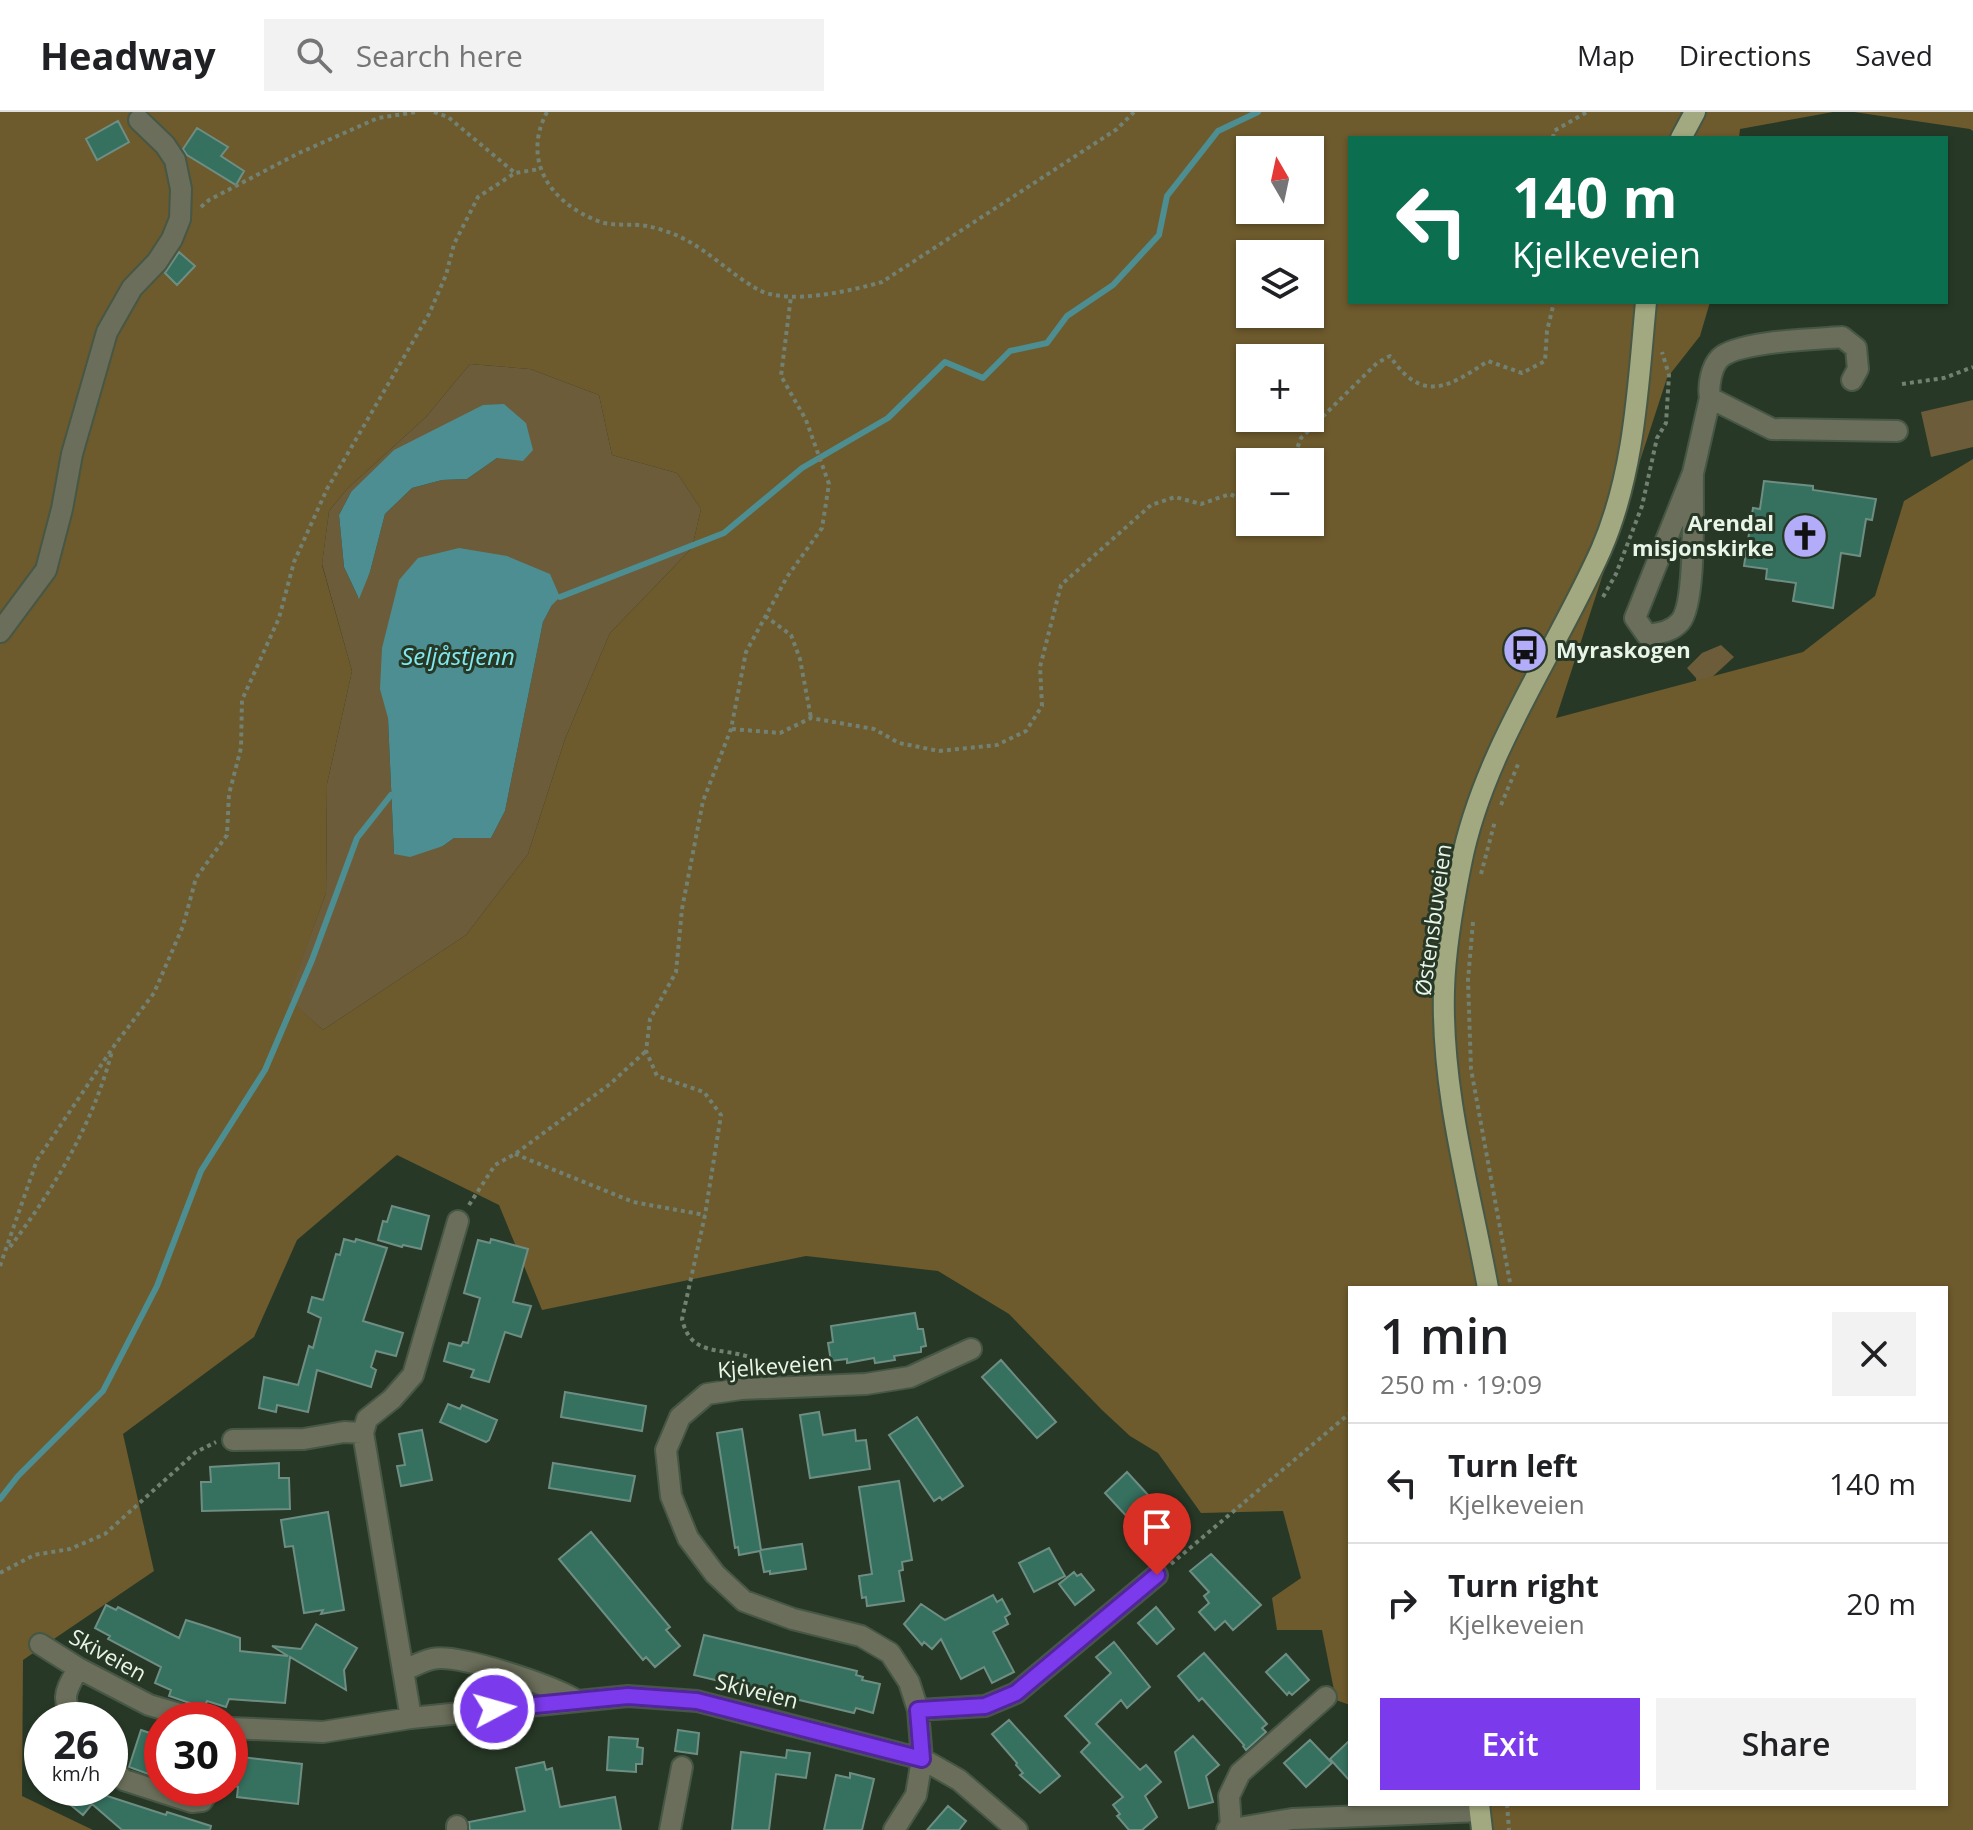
<!DOCTYPE html>
<html lang="en">
<head>
<meta charset="utf-8">
<style>
  :root { --surface:#fff; --page:#f2f2f2; --text:#202124; --muted:#757577; --line:#e0e0e0; --accent:#7c3aed }
  body { margin:0; font-family:"Open Sans",sans-serif; background:var(--page); color:var(--text); height:100vh; display:flex; flex-direction:column; font-size:30px; white-space:nowrap }
  * { box-sizing:border-box; margin:0 }
  p { font-size:26px; color:var(--muted) }
  .icon { flex:none; width:44px; height:44px; fill:none; stroke:currentColor; stroke-width:2; stroke-linecap:round; stroke-linejoin:round }
  .map { position:relative; flex:1; overflow:hidden }
  .details { position:absolute; left:1348px; top:1174px; width:600px; height:520px; display:flex; flex-direction:column; background:var(--surface); border-radius:0px; box-shadow:0 2px 6px #0004 }
  .details>* { flex:none }
  .top-card { position:absolute; left:1348px; top:24px; width:600px; height:168px; border-radius:0px; box-shadow:0 2px 6px #0004; background:#0b6e4f; color:#fff; overflow:hidden }
  .needle { width:52px; rotate:351deg }
  .tools { position:absolute; left:1236px; top:24px; display:grid; gap:16px }
  .tools a { display:grid; place-items:center; width:88px; height:88px; border-radius:0px; background:var(--surface); box-shadow:0 2px 6px #0004; font-size:40px }
  .speed { position:absolute; left:24px; top:1590px; display:flex; gap:16px; font-size:40px; font-weight:700; text-align:center }
  .speed>* { display:grid; place-content:center; width:104px; height:104px; border-radius:50%; background:var(--surface); box-shadow:0 2px 6px #0004; line-height:1 }
  .speed small { font-size:20px; font-weight:400 }
  .speed .limit { border:12px solid #d22; background:#fff; color:#111 }
  .pin { position:absolute; display:grid; place-items:center; width:68px; height:68px; color:#fff; margin:-82px -34px; border-radius:50% 50% 50% 0; rotate:-45deg; box-shadow:0 0 8px #0007 }
  .pin .icon { rotate:45deg }
  .me { position:absolute; width:88px; margin:-44px; rotate:84deg; stroke-linejoin:round; filter:drop-shadow(0 0 6px #0008) }
  .turn { display:flex; align-items:center; gap:28px; height:168px; padding:0 32px; font-size:36px }
  .turn .icon { width:104px; height:104px; stroke-width:2.5 }
  .turn b { display:block; font-size:56px; line-height:68px }
  .round { display:grid; place-items:center; flex:none; width:84px; height:84px; border-radius:0px; background:var(--page) }
  .headline { display:flex; align-items:center; justify-content:space-between; height:136px; padding:0 32px }
  h1 { font-size:48px; font-weight:600; line-height:60px }
  .primary-button { display:flex; gap:16px; margin-top:auto; padding:16px 32px }
  .primary-button a { flex:1; height:92px; border-radius:0px; background:var(--accent); color:#fff; font-size:32px; font-weight:600; line-height:92px; text-align:center }
  .primary-button a+a { background:var(--page); color:var(--text) }
  ul { padding:0; list-style:none }
  li { display:flex; align-items:center; gap:24px; height:120px; padding:0 32px; border-top:2px solid var(--line) }
  li div { flex:1 }
  li b { display:block; font-size:30px }
  li em { font-style:normal }
  header { display:flex; align-items:center; gap:48px; box-sizing:border-box; height:112px; padding:0 40px; background:var(--surface); border-bottom:2px solid var(--line) }
  header strong { font-size:38px }
  nav { display:flex; gap:44px; margin-inline-start:auto; font-size:28px }
  .search { width:560px; height:72px; background:var(--page); display:flex; align-items:center; gap:20px; box-sizing:border-box; padding:0 28px; border-radius:0px; color:var(--muted); font-size:30px }
  .map>svg:first-child { display:block }
</style>
</head>
<body>
<header>
<strong>Headway</strong>
<div class="search"><svg class="icon" aria-label="search" viewBox="0 0 24 24"><circle cx="10" cy="10" r="6"/><path d="M15 15l6 6"/></svg>Search here</div>
<nav><a>Map</a><a>Directions</a><a>Saved</a></nav>
</header>
<div class="map">
<svg width="1973" height="1718" viewBox="0 0 1973 1718">
  <rect width="100%" height="100%" fill="#273926"/>
  <path fill="#6c5c39" fill-rule="evenodd" d="M470,252L530,257L599,283L612,343L677,361L701,397L692,436L610,521L565,627L528,742L466,823L323,918L287,886L326,781L327,672L352,559L322,452L329,399L347,377L426,305ZM533,337L497,346L467,367L442,368L412,376L385,402L370,460L358,485L344,455L339,403L351,380ZM552,493L543,510L505,699L491,726H454L443,734L394,742L388,606Z
    M1973,288V335L1931,345L1921,300Z
    M1721,533L1734,545L1697,579L1696,566L1687,556L1702,541Z"/>
  <path fill="#6d5a2d" fill-rule="evenodd" d="M0,0H1833L1740,17L1739,26H1350V190H1710L1700,224L1667,266L1556,606L1803,540L1875,484L1904,389L1973,347V1718H1473L1464,1692H1946V1176H1350V1593L1336,1588L1322,1518H1277L1272,1486L1301,1466L1283,1399L1201,1401L1158,1341L1130,1324L1102,1298L1009,1202L938,1159L806,1144L542,1198L499,1093L397,1043L297,1128L254,1225L123,1322L154,1459L23,1548L22,1684L93,1718H0ZM1250,38H1310V98H1250ZM1250,142H1310V202H1250ZM1250,246H1310V306H1250ZM470,252L530,257L599,283L612,343L677,361L701,397L692,436L610,521L565,627L528,742L466,823L323,918L288,886L326,781L327,672L352,559L322,453L329,399L347,377L426,305ZM1250,350H1310V410H1250Z
    M1854,0H1973V19L1970,17Z"/>
  <path fill="#4c8e92" d="M504,292L526,311L533,338L523,349L497,346L467,367L442,368L412,376L385,402L370,460L359,487L344,455L339,403L351,380L394,338L483,293Z
    M459,436L507,444L550,462L560,485L552,493L543,510L505,699L491,726H454L443,734L410,745L394,742L388,606L380,577L382,536L399,468L418,446Z"/>
  <g fill="none" stroke-linecap="round" stroke-linejoin="round">
    <path stroke="#4c8e92" stroke-width="6" d="M560,485L724,421L802,356L888,306L945,250L983,266L1010,239L1047,231L1067,204L1113,173L1159,123L1167,84L1218,19L1258,0
      M0,1387L18,1364L103,1279L157,1174L201,1059L265,958L312,848L357,726L391,683"/>
  </g>
  <path fill="#36705f" stroke="#6e8e83" stroke-width="2" d="M118,9L129,30L97,48L86,27Z
    M197,16L228,35L221,44L244,59L236,73L187,43L183,37Z
    M179,140L195,154L177,173L165,161Z
    M1764,369L1813,374V378L1876,387L1872,408L1866,407L1860,444L1841,441L1833,496L1793,489L1796,471L1766,467L1767,457L1744,454L1753,396L1760,397Z
    M392,1094L429,1104L421,1137L403,1133L402,1135L378,1128L383,1109L387,1110Z
    M344,1127L355,1130L356,1127L387,1136L363,1209L403,1221L396,1244L376,1239L371,1255L376,1258L371,1275L317,1258L308,1300L277,1293L276,1300L259,1296L264,1265L298,1273L309,1234L313,1236L321,1206L308,1200L312,1185L323,1188L336,1142L340,1143Z
    M491,1127L528,1137L513,1190L531,1194L521,1225L505,1220L489,1270L471,1265L474,1258L444,1249L449,1231L461,1234L463,1230L468,1231L480,1186L464,1181L478,1128L490,1131Z
    M915,1201L918,1217H923L926,1234L921,1235V1240L894,1244L895,1248L875,1251L874,1246L847,1251V1247L831,1249L828,1231L833,1230L831,1214Z
    M1001,1248L1056,1310L1037,1326L982,1265Z
    M565,1280L646,1294L642,1319L561,1305Z
    M448,1292L460,1297L462,1293L497,1308L489,1328L486,1330L440,1310Z
    M819,1300L823,1323L855,1318L856,1329L866,1328L870,1357L810,1366L800,1303Z
    M917,1305L963,1374L942,1388L940,1385L934,1389L889,1323Z
    M742,1317L761,1438L802,1432L806,1457L770,1462V1459L764,1460L760,1439L739,1443L738,1435L735,1436L717,1321Z
    M422,1318L432,1368L401,1374L397,1354L405,1353L399,1322Z
    M279,1351V1366H289L290,1397L202,1399L201,1370H211L210,1355Z
    M553,1351L635,1364L630,1389L549,1376Z
    M1127,1360L1159,1395L1164,1390L1189,1416L1173,1432L1142,1399L1131,1409L1105,1381Z
    M899,1369L912,1448L902,1450L903,1458L899,1459L904,1489L867,1494L866,1485L862,1486L859,1464L872,1462L859,1375Z
    M328,1400L344,1498L321,1502L323,1498L304,1501L293,1434L285,1435L281,1408Z
    M591,1420L670,1515L666,1518L680,1534L655,1555L646,1545L643,1548L559,1447Z
    M1049,1436L1065,1464L1034,1480L1019,1451Z
    M1211,1442L1261,1493L1233,1518L1225,1509L1215,1518L1199,1500L1209,1491L1204,1484L1209,1480L1190,1459Z
    M1074,1460L1077,1464L1081,1462L1094,1478L1075,1493L1059,1472Z
    M993,1483L997,1490L1002,1487L1010,1502L1005,1505L1008,1512L993,1520L1014,1560L992,1571L984,1555L961,1567L941,1527L932,1537L924,1530L922,1533L904,1512L921,1492L945,1508Z
    M106,1493L116,1498L118,1495L179,1526L186,1508L205,1514L240,1526V1539L288,1544L272,1534L301,1537L316,1512L357,1536L344,1558L346,1578L290,1545L285,1591L229,1587L226,1595L207,1589L204,1596L169,1584L171,1578L155,1571L161,1555L108,1527L110,1524L95,1516Z
    M1156,1495L1174,1517L1157,1532L1138,1511Z
    M704,1523L857,1559L856,1563L863,1565L862,1568L880,1572L873,1601L856,1596L854,1601L694,1563Z
    M1114,1530L1150,1575L1127,1596L1121,1588L1096,1612L1140,1658L1146,1653L1161,1670L1145,1684L1157,1705L1142,1718H1129L1117,1704L1120,1702L1113,1693L1123,1685L1081,1640L1090,1631L1065,1604L1111,1561L1096,1545Z
    M1204,1541L1267,1612L1262,1616L1266,1620L1246,1638L1243,1634L1244,1633L1202,1586L1199,1589L1178,1564Z
    M1286,1542L1309,1568L1292,1583L1289,1580L1287,1583L1266,1560Z
    M1009,1608L1060,1664L1040,1681L1020,1663L1023,1661L1016,1653L1017,1651L992,1622Z
    M141,1618L162,1625V1667L129,1655Z
    M678,1618L699,1621L697,1642L675,1639Z
    M1193,1624L1219,1653L1206,1664L1213,1690L1189,1696L1175,1640Z
    M609,1625L638,1627L637,1635L643,1636L642,1652H636V1660L607,1658Z
    M1310,1628L1332,1651L1306,1675L1284,1651Z
    M1350,1628V1669L1330,1647Z
    M787,1638L810,1641L806,1666L776,1662L769,1718H732L741,1640L786,1646Z
    M242,1645L302,1652L298,1692L237,1685L238,1675L230,1672L233,1647L241,1648Z
    M544,1650L546,1658L552,1656L560,1695L615,1685L621,1718H470L469,1710L525,1699L516,1656Z
    M850,1661L874,1667L862,1718H824L836,1663L850,1666Z
    M71,1676H106L101,1682L166,1703L167,1700L211,1714L210,1718H122L92,1692L83,1703L62,1686Z
    M948,1694L966,1709L959,1718H927Z"/>
  <g fill="none" stroke-linecap="round" stroke-linejoin="round">
    <g stroke="#465745" stroke-width="24">
      <path id="minor" d="M1852,268L1858,257L1856,236L1842,225C1816,227 1738,229 1720,246C1711,255 1708,274 1710,286L1772,317L1897,319
        M1693,361C1692,390 1697,491 1680,510C1671,520 1660,521 1647,523L1635,506L1693,361L1710,286
        M0,520L46,458L62,397L72,342L107,220L132,176L157,150L172,127L180,107L181,77L175,48L165,33L139,8
        M233,1328L304,1327L344,1320L363,1321
        M40,1532L78,1556L149,1593L200,1608
        M403,1559C412,1555 422,1549 432,1547C458,1541 549,1573 574,1587
        M918,1598L985,1594L1016,1581L1157,1463
        M411,1606L363,1321L367,1307L392,1287L413,1263L458,1109
        M75,1608C59,1585 67,1578 78,1556
        M230,1616L323,1620L411,1606L628,1584L697,1589L922,1647L959,1668L1017,1718
        M110,1655L124,1668L192,1690L202,1689L211,1676
        M457,1714V1718
        M1231,1716L1229,1684L1240,1661L1326,1585
        M670,1718L682,1655
        M894,1718L916,1683L922,1647L918,1598L909,1570L890,1541L861,1524L793,1507L744,1489L715,1462L688,1426L671,1384L666,1338L680,1305L707,1282L741,1277L866,1272L910,1265L971,1237
        M1227,1718L1292,1707L1479,1699"/>
    </g>
    <g stroke="#465745" stroke-width="24">
      <path id="major" d="M1681,26L1695,0
        M1488,1176C1470,1078 1441,979 1444,878C1445,837 1453,792 1461,752C1483,640 1555,541 1601,438C1635,360 1638,273 1646,190
        M1479,1692L1482,1718"/>
    </g>
    <path stroke="#728171" stroke-width="4" stroke-dasharray="4 4" stroke-linecap="butt" d="M434,0L448,5L515,61
      M547,0C521,49 551,91 598,109C613,115 631,111 647,114C656,116 667,119 676,123C706,136 729,161 757,177C787,194 850,179 882,170L1117,17L1134,0
      M1553,26L1554,19L1587,0
      M201,95L209,88L299,41L378,6L416,0
      M1902,272L1944,266L1973,255
      M1292,350L1301,326L1377,251L1390,244C1422,292 1449,275 1488,249L1522,261L1545,249L1547,219L1554,190
      M1603,485L1616,462L1642,394L1657,326L1666,311L1669,263L1662,240
      M765,504L791,523L800,547L811,606
      M732,617L780,621L811,606L874,617L899,631L939,639L997,633L1026,619L1042,594L1040,555L1061,473L1151,393L1175,385L1201,392L1230,382L1250,392
      M1501,693L1519,650
      M1481,762L1495,709
      M1473,810L1468,868L1471,957L1511,1176
      M515,1042L633,1090L705,1103
      M469,1093L495,1053L515,1042L610,972L646,939
      M10,1135C54,1077 94,1010 112,939
      M0,1154L37,1048L114,934L154,881L183,814L196,766L227,723L229,682L241,636L242,588L279,506L294,450L327,377L429,202L446,163L454,132L478,85L515,61L540,57
      M756,1256L752,1246C720,1234 691,1246 682,1207L705,1103L721,1003L704,980L657,964L646,939L650,907L676,860L682,797L703,689L731,617L746,540L787,465L822,416L829,372L806,308L781,264L791,184
      M1171,1452L1350,1301
      M0,1461L34,1443L70,1437L105,1422L196,1340L216,1330
      M1507,1692L1509,1718"/>
    <use href="#minor" stroke="#6b6e5a" stroke-width="20"/>
    <use href="#major" stroke="#a2a87f" stroke-width="20"/>
  </g>
  <g fill="none" stroke-linecap="round" stroke-linejoin="round">
    <g stroke="#51269a" stroke-width="20">
      <path id="route" d="M494,1597L628,1584L697,1589L922,1647L918,1598L985,1594L1016,1581L1157,1463"/>
    </g>
    <use href="#route" stroke="#7c3aed" stroke-width="14"/>
  </g>
  <defs>
    <g id="church-disc" transform="scale(2.3)"><circle r="9.5" fill="#b3adf9" stroke="#273926"/><path d="M-1.2-6h2.4v3.5h3.3v2.4h-3.3V6h-2.4V-.1h-3.3v-2.4h3.3Z" fill="#111"/></g>
    <g id="bus-disc" transform="scale(2.3)"><circle r="9.5" fill="#b3adf9" stroke="#273926"/><path d="M-5-6H5V4H4V6H2V4H-2V6H-4V4H-5ZM-3.5-4V0h7V-4ZM-3.5 1.2v1.5H-2V1.2ZM2 1.2v1.5H3.5V1.2Z" fill="#111"/></g>
  </defs>
  <g fill-rule="evenodd">
    <use href="#church-disc" x="1805" y="424"/>
    <use href="#bus-disc" x="1525" y="538"/>
  </g>
  <g text-anchor="middle" stroke-width="6" stroke-linejoin="round" paint-order="stroke">
    <g font-size="22" font-weight="bold" fill="#eaf5e9" stroke="#273926" text-anchor="end">
      <text x="1774" y="419">Arendal<tspan x="1774" dy="25">misjonskirke</tspan></text>
      <text x="1556" y="546" text-anchor="start">Myraskogen</text>
    </g>
    <g font-size="22" fill="#eaf5e9" stroke="#273926">
      <text transform="translate(1433 808) rotate(-82)" y="8">Østensbuveien</text>
      <text transform="translate(775 1254) rotate(-4)" y="8">Kjelkeveien</text>
      <text transform="translate(108 1543) rotate(29)" y="8">Skiveien</text>
      <text transform="translate(757 1579) rotate(14)" y="8">Skiveien</text>
    </g>
    <g font-size="24" font-style="italic" fill="#81e9f0" stroke="#273926">
      <text x="458" y="553">Seljåstjenn</text>
    </g>
  </g>
</svg>
<div class="tools">
<a><svg class="needle" viewBox="-14 -14 28 28"><path d="M0-13l5 13h-10z" fill="#e53935"/><path d="M0 13l5-13h-10z" fill="#757577"/></svg></a>
<a><svg class="icon" aria-label="layers" viewBox="0 0 24 24"><path d="M12 4l9 5-9 5-9-5zM3 14l9 5 9-5"/></svg></a>
<a>+</a>
<a>−</a>
</div>
<div class="speed"><div>26<small>km/h</small></div><div class="limit">30</div></div>
<div class="pin" style="left:1157px;top:1463px;background:#d93025"><svg class="icon" aria-label="arrive" viewBox="0 0 24 24"><path d="M6 21V4h12l-3 4 3 4H6"/></svg></div>
<svg class="me" style="left:494px;top:1597px" viewBox="-20 -20 40 40"><circle r="17" fill="#7c3aed" stroke="#fff" stroke-width="3"/><path d="M0-11L8 9 0 5-8 9z" fill="#fff"/></svg>
<div class="top-card">
<div class="turn"><svg class="icon" aria-label="left" viewBox="0 0 24 24"><path d="M17 20v-9H6M10 6l-5 5 5 5"/></svg><div><b>140 m</b>Kjelkeveien</div></div>
</div>
<section class="details">
<div class="headline"><div><h1>1 min</h1><p>250 m · 19:09</p></div><a class="round"><svg class="icon" aria-label="close" viewBox="0 0 24 24"><path d="M6 6l12 12M18 6L6 18"/></svg></a></div>
<ul>
<li><svg class="icon" aria-label="left" viewBox="0 0 24 24"><path d="M17 20v-9H6M10 6l-5 5 5 5"/></svg><div><b>Turn left</b><p>Kjelkeveien</p></div><em>140 m</em></li>
<li><svg class="icon" aria-label="right" viewBox="0 0 24 24"><path d="M7 20v-9h11M14 6l5 5-5 5"/></svg><div><b>Turn right</b><p>Kjelkeveien</p></div><em>20 m</em></li>
</ul>
<div class="primary-button"><a>Exit</a><a>Share</a></div>
</section>
</div>
</body>
</html>
